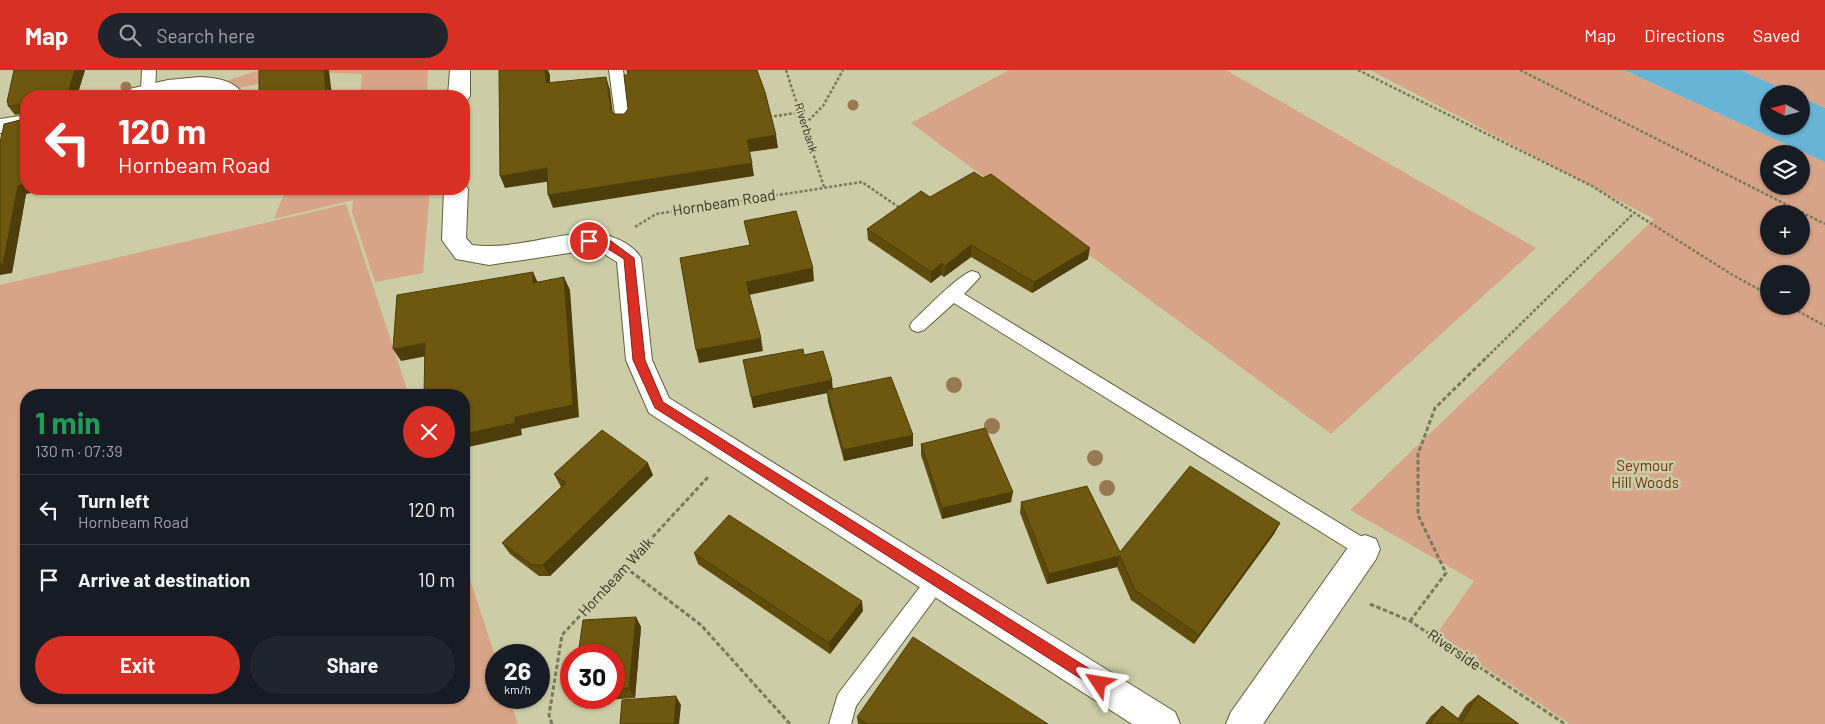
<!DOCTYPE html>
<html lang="en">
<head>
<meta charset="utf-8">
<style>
  :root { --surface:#171b24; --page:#20242c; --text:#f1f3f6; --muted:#9ea1a6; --line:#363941; --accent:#d93025 }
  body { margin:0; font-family:Barlow,sans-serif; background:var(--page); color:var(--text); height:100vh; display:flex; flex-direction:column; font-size:19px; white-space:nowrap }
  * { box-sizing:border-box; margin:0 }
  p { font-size:16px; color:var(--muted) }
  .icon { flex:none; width:28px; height:28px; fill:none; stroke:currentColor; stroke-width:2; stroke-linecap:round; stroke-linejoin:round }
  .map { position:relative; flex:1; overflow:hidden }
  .panel { position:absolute; left:20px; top:319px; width:450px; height:315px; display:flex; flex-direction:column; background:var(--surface); border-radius:20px; box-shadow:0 1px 4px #0004 }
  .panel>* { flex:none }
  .banner { position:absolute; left:20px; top:20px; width:450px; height:105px; border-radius:20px; box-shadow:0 1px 4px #0004; background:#d93025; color:#fff; overflow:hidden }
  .needle { width:32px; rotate:277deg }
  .controls { position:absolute; left:1760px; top:15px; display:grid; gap:10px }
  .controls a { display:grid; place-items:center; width:50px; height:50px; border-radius:50%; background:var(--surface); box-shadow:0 1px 4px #0004; font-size:25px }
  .speed { position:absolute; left:485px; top:574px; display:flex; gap:10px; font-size:25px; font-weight:700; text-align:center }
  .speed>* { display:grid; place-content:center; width:65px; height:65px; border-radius:50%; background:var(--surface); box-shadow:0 1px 4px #0004; line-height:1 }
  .speed small { font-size:12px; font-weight:400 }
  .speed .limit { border:8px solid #d22; background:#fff; color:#111 }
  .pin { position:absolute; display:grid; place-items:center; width:42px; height:42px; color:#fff; margin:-21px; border:2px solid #fff; border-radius:50%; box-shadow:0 1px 5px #0007 }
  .me { position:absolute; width:55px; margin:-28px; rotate:303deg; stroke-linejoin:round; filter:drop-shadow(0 0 4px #0008) }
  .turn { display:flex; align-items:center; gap:18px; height:105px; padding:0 15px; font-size:22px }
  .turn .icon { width:65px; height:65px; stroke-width:2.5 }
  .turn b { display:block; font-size:35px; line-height:42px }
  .round { display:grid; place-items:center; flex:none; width:52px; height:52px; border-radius:26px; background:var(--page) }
  .summary { display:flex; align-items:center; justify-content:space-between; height:85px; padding:0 15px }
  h1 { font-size:30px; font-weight:700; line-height:38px; color:#1e9e55 }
  .action { display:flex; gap:10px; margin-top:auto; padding:10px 15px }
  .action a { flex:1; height:58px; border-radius:30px; background:var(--accent); color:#fff; font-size:20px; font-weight:700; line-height:58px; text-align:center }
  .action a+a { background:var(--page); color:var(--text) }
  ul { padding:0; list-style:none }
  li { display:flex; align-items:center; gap:15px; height:70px; padding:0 15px; border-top:1px solid var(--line) }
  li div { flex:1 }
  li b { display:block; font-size:19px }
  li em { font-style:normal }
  header { display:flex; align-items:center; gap:30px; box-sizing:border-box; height:70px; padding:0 25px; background:var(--accent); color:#fff }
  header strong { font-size:24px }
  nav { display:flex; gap:28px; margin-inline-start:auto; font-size:18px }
  .search { width:350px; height:45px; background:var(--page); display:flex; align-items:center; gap:12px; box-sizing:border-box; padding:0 18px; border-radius:28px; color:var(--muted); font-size:19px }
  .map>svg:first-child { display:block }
</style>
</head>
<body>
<header>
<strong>Map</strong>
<div class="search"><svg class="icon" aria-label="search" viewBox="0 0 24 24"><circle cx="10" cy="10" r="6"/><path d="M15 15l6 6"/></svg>Search here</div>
<nav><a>Map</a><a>Directions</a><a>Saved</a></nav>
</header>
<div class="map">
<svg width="1825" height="654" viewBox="0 0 1825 654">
  <rect width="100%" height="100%" fill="#cccda6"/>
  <path fill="#d7a488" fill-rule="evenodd" d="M259,0H428L427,26H360L362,4L312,2L239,18L226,11Z
    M1009,0H1226L1536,178L1331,364L911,53Z
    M1370,0H1624L1825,92V654H1570L1436,565L1474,511L1350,440L1654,149ZM1769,84H1801V116H1769ZM1769,144H1801V176H1769ZM1769,204H1801V236H1769Z
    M1741,0H1825V38L1801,27V24H1794Z
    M286,119H430L423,203L375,212L352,142L353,130L274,149Z
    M346,134L409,325H26V628H464V491L496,589V628H509L518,654H0V215Z"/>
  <path fill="#68b4d6" d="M1624,0H1741L1794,24H1769V56H1801V27L1825,38V92Z"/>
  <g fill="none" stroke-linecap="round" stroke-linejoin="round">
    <g stroke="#5f603c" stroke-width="2">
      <path id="lane" d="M142,0H156L155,21L153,24L148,25L141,21Z
        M609,0H623L630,52L628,55H618L616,52Z
        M972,201L978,203L980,207L964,224L1372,473L1375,479L1372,485L1365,488L1358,485L954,233L924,260L918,262L912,260L910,256L912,252C926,239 957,206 972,201Z
        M937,501L944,504L947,510L944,516L856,636L851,654H829L838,624L930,504Z"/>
    </g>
    <g stroke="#5f603c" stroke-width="2">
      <path id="street" d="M450,0H470V26L467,31H464V26H448Z
        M200,7C218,8 234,10 245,26H222L212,21L200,20L154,26H118L121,21L168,10Z
        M26,45V59L0,63V49Z
        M464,113L468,119L466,168L472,175C511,180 549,165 587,163C606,162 632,172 641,188L652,290L669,328L1175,642L1180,654H1132L649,343L626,290L617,192L601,182L589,180L489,195L456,189L442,170L444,119H464Z
        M1365,465L1376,469L1380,479L1376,489L1263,654H1226L1231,642L1354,469Z"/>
    </g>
    <path stroke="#79795f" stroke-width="2.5" stroke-dasharray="3 2" stroke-linecap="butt" d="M786,0L824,117
      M1358,0L1592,116L1731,204L1769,225
      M1520,0L1825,154
      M769,47L801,42
      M805,54L823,36L843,0
      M635,157L656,144L862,112L900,138
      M1789,236L1825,256
      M1487,287L1634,143"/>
    <path stroke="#79795f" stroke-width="3" stroke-dasharray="4.5 2.5" stroke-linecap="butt" d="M625,497L701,555L790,654
      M1370,534L1410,551L1565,654
      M1410,551L1446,503L1418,445V384L1435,338L1489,285
      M552,654L549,645L562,565L709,406"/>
    <use href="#lane" fill="#fff" fill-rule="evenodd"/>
    <use href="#street" fill="#fff" fill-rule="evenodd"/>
  </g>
  <g fill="#997952">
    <circle cx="126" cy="17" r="5.5"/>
    <circle cx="853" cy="35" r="5.5"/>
    <circle cx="954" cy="315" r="8"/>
    <circle cx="992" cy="356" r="8"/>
    <circle cx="1095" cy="388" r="8"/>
    <circle cx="1107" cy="418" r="8"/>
  </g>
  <path fill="#5f4b0c" d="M85,0L77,26H26V124L12,203L20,50V44L15,45L8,36V34L7,32Z
    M930,127L1088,189L1032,223L971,187L944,207L941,205L931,213L868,170L867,159Z
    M804,285L833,319L913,376L844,391L828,332L827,323L753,338Z
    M921,374L1011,432L942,449L921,385Z
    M554,404L653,405L550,506H539L510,484L502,473L561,417Z
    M1021,432L1120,482L1280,453L1274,464L1194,574L1131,530L1117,497L1047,514L1020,443Z
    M694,483L863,541L830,584L698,494Z
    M636,547L641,557L635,628L580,632L577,628H614V585Z
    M1478,625L1519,654H1425L1431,646L1442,636L1458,648L1466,635Z
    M857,647L1048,654H858Z"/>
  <path fill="#4d3d0a" d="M75,0H85L77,26H67Z
    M324,0H329L332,26H326Z
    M545,0H548L550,5V26L546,13Z
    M606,7L610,20L614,53L611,40Z
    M776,65L778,78L749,82L747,70Z
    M752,93L754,106L553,138L548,125Z
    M547,98L552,111L505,118L500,106Z
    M26,113V119H49L26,124L12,203L0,205V194L18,116Z
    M971,175V187L944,207L945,196Z
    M1090,178L1088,189L1032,223L1034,212Z
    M942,193L941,205L931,213V202Z
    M813,198L814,211L749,225L746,212Z
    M533,202L539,215L533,213Z
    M564,207L570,220L579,347L521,359L522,365L464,378V364L515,347Z
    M761,268L763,281L699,293L696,280Z
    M425,273L432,285L401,291L393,279Z
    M832,310L833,321L827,320V323L753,338L751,327Z
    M913,365V376L844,391L843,380Z
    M648,393L653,405L550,506L543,495Z
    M1013,422L1011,432L942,449V438Z
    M1280,453L1274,464L1194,574L1199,565Z
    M1120,486L1117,497L1047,514L1049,504Z
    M862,531L863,541L830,584L829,573Z
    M636,547L641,557L635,628L629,618Z
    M676,626L681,635L679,654H674Z"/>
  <path fill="#6e570e" stroke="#4d3d0a" d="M14,0H75L67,26H26V113L18,116L3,194H0V73L4,54L20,50V35L8,36V32H7Z
    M259,0H324L326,26H259Z
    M499,0H545L546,13L606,7L611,40L614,44H624L628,39L624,5H628L627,0H757L765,22L776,65L747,70L752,93L548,125L547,98L500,106Z
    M974,102L983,108L991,104L1090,178L1034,212L971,175L945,196L942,193L931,202L867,159L921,121L930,127Z
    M796,141L813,198L746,212L761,268L696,280L680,188L750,175L744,151Z
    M533,202V213L564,207L573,335L515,347V353L464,364V325H424L425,273L393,279L397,225Z
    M803,279L804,285L823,281L832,310L751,327L743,290Z
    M891,307L913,365L843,380L827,320Z
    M985,358L1013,422L942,438L921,374Z
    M602,360L648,393L543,495H532L502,473L566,413L554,404Z
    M1190,396L1280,453L1199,565L1135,520L1120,486L1049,504L1021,432L1087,416L1120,482Z
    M729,445L862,531L829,573L694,483Z
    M636,547L629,618L614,619V585H578L583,550Z
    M913,567L1048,654H867L857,647Z
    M1478,625L1519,654H1430L1442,636L1462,652Z
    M676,626L674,654H620L622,630Z"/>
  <path fill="#d93025" stroke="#8d1f18" d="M589,167L611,171L634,188L645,290L663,332L1104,608L1106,613L1104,617L1099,619L1094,617L655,338L633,290L624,189L605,177L586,173L584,171Z"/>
  <g text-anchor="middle" stroke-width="5" stroke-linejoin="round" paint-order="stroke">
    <g font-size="12" fill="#313121" stroke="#cccda6">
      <text transform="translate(806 58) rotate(72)" y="4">Riverbank</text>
    </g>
    <g font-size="15" fill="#313121" stroke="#cccda6">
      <text transform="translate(724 133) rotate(-9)" y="5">Hornbeam Road</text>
      <text transform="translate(616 507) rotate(-47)" y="5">Hornbeam Walk</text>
      <text transform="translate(1454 580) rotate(34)" y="5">Riverside</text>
    </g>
    <g font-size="15" fill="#6f340e" stroke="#cccda6">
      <text x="1645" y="401">Seymour<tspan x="1645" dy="17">Hill Woods</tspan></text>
    </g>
  </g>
</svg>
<div class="controls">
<a><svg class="needle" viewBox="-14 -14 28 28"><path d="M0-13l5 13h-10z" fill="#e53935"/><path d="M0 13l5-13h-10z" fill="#9ea1a6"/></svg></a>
<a><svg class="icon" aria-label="layers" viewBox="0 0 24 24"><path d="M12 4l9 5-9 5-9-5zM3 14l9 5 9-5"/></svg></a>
<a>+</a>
<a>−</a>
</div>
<div class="speed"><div>26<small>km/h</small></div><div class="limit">30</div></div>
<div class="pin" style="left:589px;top:171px;background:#d93025"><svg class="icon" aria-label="arrive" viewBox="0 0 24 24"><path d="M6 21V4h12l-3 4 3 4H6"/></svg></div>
<svg class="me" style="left:1099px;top:613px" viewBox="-20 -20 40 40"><path d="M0-17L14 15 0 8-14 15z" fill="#d93025" stroke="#fff" stroke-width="4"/></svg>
<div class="banner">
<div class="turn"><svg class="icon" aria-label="left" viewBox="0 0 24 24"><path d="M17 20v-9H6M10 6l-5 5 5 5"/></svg><div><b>120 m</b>Hornbeam Road</div></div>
</div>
<section class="panel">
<div class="summary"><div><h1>1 min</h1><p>130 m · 07:39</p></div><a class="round" style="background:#d93025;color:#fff"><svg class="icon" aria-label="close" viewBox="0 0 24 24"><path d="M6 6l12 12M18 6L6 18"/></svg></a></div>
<ul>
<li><svg class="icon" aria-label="left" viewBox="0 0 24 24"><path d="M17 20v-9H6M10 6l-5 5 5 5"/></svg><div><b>Turn left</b><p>Hornbeam Road</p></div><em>120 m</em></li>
<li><svg class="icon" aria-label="arrive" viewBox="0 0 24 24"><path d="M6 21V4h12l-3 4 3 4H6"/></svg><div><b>Arrive at destination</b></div><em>10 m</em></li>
</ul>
<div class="action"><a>Exit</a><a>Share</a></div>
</section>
</div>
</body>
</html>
